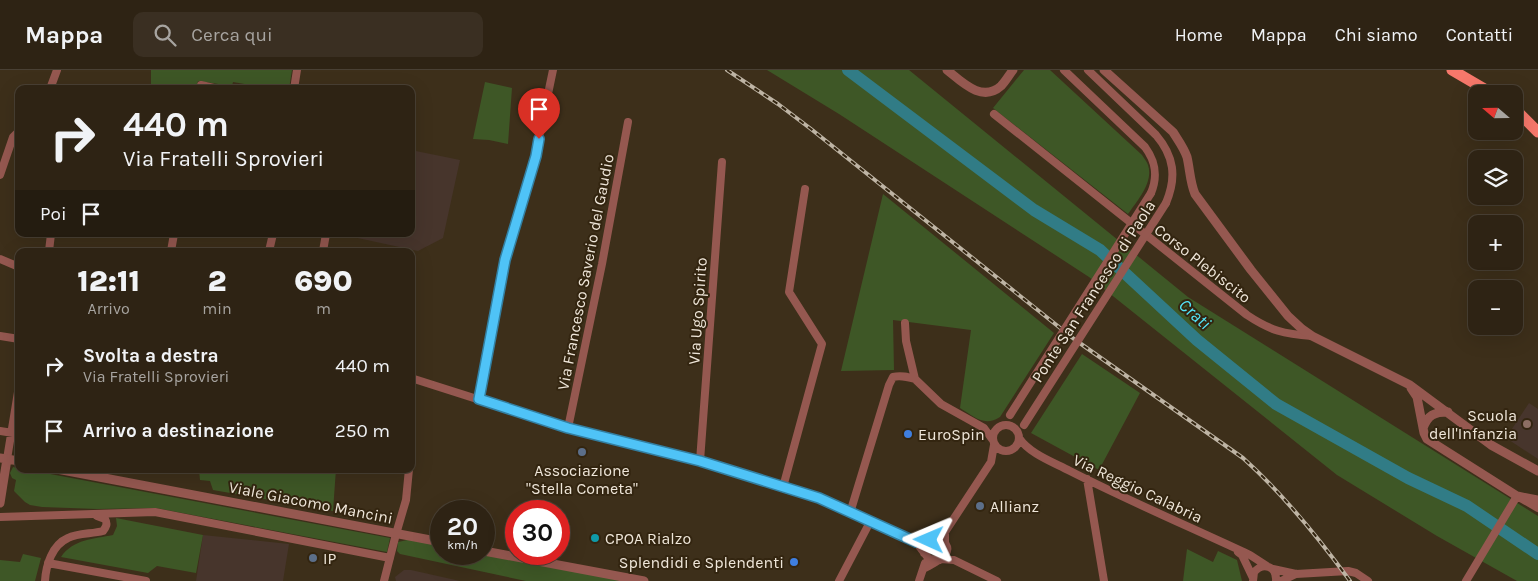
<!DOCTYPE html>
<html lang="it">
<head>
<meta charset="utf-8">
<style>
  :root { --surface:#2e2314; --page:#3a2f22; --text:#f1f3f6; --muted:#a7a4a0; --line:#494034 }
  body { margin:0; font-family:Karla,sans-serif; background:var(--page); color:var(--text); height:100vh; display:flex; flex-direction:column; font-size:19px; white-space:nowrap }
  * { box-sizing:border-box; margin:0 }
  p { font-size:16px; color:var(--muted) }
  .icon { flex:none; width:28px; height:28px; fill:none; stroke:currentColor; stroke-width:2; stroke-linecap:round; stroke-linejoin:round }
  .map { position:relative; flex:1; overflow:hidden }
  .side { position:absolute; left:15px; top:178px; width:400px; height:225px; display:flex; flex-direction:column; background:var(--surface); border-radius:10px; box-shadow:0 5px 20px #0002,0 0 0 1px var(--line) }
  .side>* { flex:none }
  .hud { position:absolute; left:15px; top:15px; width:400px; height:152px; border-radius:10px; box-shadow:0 5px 20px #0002,0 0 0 1px var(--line); background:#2e2314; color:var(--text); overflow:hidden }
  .needle { width:32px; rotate:290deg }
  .tools { position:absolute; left:1468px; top:15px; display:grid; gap:10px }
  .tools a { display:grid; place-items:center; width:55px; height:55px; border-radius:10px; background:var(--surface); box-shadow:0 5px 20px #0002,0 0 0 1px var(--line); font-size:25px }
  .speed { position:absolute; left:430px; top:430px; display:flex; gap:10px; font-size:25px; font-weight:700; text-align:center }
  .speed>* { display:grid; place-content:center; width:65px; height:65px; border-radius:50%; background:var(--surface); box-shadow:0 5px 20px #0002,0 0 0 1px var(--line); line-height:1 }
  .speed small { font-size:12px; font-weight:400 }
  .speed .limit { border:8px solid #d22; background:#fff; color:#111 }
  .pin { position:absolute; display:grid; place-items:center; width:42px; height:42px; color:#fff; margin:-51px -21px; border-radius:50% 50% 50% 0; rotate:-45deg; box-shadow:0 0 5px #0007 }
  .pin .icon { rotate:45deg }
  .me { position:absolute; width:55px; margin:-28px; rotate:271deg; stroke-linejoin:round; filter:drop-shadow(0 0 4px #0008) }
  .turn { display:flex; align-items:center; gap:18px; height:105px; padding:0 25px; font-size:22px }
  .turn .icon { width:65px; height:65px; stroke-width:2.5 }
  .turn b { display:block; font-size:35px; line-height:42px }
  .then { display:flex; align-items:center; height:48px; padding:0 25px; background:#0003; gap:10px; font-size:19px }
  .eta { display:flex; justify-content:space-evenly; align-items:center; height:85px; text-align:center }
  .eta b { font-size:30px; font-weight:800; line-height:35px }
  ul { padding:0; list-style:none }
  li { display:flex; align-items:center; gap:15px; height:65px; padding:0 25px }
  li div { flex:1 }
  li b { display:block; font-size:19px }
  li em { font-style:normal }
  header { display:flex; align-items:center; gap:30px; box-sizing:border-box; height:70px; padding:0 25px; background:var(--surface); border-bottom:1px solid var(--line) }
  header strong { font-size:24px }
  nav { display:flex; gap:28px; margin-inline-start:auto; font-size:18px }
  .search { width:350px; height:45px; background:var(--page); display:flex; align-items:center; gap:12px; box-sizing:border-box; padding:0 18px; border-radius:10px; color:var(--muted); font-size:19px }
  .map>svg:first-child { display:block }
</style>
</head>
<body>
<header>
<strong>Mappa</strong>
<div class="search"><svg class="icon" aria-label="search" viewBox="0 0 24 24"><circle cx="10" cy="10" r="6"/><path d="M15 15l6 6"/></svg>Cerca qui</div>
<nav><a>Home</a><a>Mappa</a><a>Chi siamo</a><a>Contatti</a></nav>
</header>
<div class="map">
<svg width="1538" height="511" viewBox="0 0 1538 511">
  <rect width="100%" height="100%" fill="#3d2f1a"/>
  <path fill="#47352c" d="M411,80L460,90L443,168L418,181L339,164H411Z
    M1529,333L1538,339V389L1506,368Z
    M203,465L289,474L283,511H196Z
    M404,500H411L460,511H396L395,507Z"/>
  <path fill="#3e5726" d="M151,0H292L289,19H273L233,12L232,16L198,11L196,19H151Z
    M767,0H909L1188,227L1538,446V511H1517L1437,466L1337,405L1089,207L839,44Z
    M1024,0H1050L1142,85C1144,88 1147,92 1148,95C1154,112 1137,131 1128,144L993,38Z
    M485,12L512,18L508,74L489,70L473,69Z
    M883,124L1054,263L1000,347C984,357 975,347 960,338L971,260L893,250L894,300L841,301Z
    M1082,284L1140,323L1099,400L1031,363Z
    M13,397L390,468L387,482L156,438L97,439L42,437L30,435L25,432L14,421L16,410L12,408L10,403Z
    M195,399H336L333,441L213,420L210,411L200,410L199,400H195Z
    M116,448L203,465L196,503L157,496L148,503L61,487C73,469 94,469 113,465L117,456Z
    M412,469L441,475V484H484L629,511H526L400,484L397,481L398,472Z
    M1187,479L1213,492L1218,481L1237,490L1242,511H1183Z
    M23,484L41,488L35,511H0V490L20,492Z"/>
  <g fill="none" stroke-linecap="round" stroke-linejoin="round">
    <path stroke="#317c86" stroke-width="12" d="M848,0L1034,140L1100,180L1197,270L1276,334L1408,408L1467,436L1538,484"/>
    <path stroke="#955850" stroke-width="8" d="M1064,0L1145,77C1156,92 1158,106 1151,123
      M1088,0L1156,65C1174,86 1177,107 1166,133
      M50,19L57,0
      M200,19L201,15L218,19
      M294,19L297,0
      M994,44L1247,245C1271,261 1284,264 1312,266
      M0,105L13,67L19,61
      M49,181L51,164
      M171,181L174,164
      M269,181L273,164
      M323,181L326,164
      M0,189L19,197
      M905,253L906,271L915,309L941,334L984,358L992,369
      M0,266L19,269
      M411,308L568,358L700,391L819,428L916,472L929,489L939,490
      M479,329L505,190L535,86L553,0
      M993 368a13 13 0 1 1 26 0a13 13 0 1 1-26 0Z
      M568,358L602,194L628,52
      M0,361L19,364
      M1019,368C1030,384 1053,392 1070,401C1129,431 1190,457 1250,485L1267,496
      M7,389L19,316
      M700,391L722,92
      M1087,409L1104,511
      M783,417L822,274L789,222L805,119
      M850,443L889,315L893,307C901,305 908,307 915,309
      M0,447L155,442L390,488
      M945,473V462L991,392L994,375
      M1238,482L1242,485L1253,508
      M924,483V475L932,468L941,469C958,483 936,492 925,498
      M941,489L954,490L997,511
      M48,493L146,511
      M1273,499L1296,504L1348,501L1356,503L1368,511
      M45,511C46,495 52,475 68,468C78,463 92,464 103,461C106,457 108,454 105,449L97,446
      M384,511L396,464L406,430L409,399
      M839,511L870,452
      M919,511L925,493
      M1253,511L1254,502C1264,491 1277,497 1276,511
      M1281,511L1296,504
      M1466,511L1517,426L1538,438"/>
    <path stroke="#955850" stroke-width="9" d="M947,0C962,12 982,33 1001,16C1006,11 1009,5 1013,0
      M1104,0L1173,62C1178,70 1184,78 1187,87C1190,100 1190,112 1195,124L1251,200L1288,246L1302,259L1312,266L1410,315L1491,375L1538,401
      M1411,318L1417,327L1424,363L1427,369L1517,426L1538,430
      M1423,358C1428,345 1434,342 1448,342
      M0,388L19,391
      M57,399L441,472
      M0,418L3,414L7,389
      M0,433L3,414
      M484,481L644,511"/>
    <path stroke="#f6786b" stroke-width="11" d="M1452,0L1493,24
      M1514,38L1538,62"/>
    <g stroke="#beb4a4" stroke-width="4">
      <path id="rail" d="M727,0L778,34L811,59L1074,269L1243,388C1283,424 1318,467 1350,511"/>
    </g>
    <use href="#rail" stroke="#332510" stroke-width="2" stroke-dasharray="5.5" stroke-linecap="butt"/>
    <path stroke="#955850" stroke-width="8" d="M1010,345L1151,123
      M1024,355L1166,133"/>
  </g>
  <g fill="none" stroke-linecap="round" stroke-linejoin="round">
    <g stroke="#337fa1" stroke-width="12">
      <path id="route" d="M539,69L536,86L505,190L479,329L568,358L700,391L819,428L916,472L932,468L929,470"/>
    </g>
    <use href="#route" stroke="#4fc3f7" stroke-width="9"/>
  </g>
  <circle fill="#8d6e63" stroke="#332510" stroke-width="2" cx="1527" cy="354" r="5"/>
  <g fill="#3f7fe0" stroke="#332510" stroke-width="2">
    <circle cx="908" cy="364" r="5"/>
    <circle cx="794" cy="492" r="5"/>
  </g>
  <g fill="#5c6f8a" stroke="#332510" stroke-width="2">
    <circle cx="582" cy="382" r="5"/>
    <circle cx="980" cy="436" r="5"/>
    <circle cx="313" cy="488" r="5"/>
  </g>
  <circle fill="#0f9aa8" stroke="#332510" stroke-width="2" cx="595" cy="468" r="5"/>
  <g text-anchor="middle" stroke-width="4" stroke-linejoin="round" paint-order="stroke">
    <g font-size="16" fill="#efe6d9" stroke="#332510">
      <text transform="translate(1203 193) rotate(38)" y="6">Corso Plebiscito</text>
      <text transform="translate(585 202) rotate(-79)" y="6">Via Francesco Saverio del Gaudio</text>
      <text transform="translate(1093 221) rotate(-57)" y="6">Ponte San Francesco di Paola</text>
      <text transform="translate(697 241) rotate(-86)" y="6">Via Ugo Spirito</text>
      <text transform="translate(1138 418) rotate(25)" y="6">Via Reggio Calabria</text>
      <text transform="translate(311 432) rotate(11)" y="6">Viale Giacomo Mancini</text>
    </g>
    <g font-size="16" fill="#efe6d9" stroke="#332510" text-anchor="start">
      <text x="1517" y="351" text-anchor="end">Scuola<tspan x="1517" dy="18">dell'Infanzia</tspan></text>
      <text x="918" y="370">EuroSpin</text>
      <text x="582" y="406" text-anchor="middle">Associazione<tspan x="582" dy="18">"Stella Cometa"</tspan></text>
      <text x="990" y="442">Allianz</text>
      <text x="605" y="474">CPOA Rialzo</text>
      <text x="323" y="494">IP</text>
      <text x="784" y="498" text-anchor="end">Splendidi e Splendenti</text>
    </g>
    <g font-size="18" font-style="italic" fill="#53e3f7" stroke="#332510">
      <text transform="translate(1195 244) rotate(42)" y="6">Crati</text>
    </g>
  </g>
</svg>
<div class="tools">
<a><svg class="needle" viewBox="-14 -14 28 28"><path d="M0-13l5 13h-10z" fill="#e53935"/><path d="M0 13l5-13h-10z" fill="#a7a4a0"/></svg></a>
<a><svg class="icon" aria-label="layers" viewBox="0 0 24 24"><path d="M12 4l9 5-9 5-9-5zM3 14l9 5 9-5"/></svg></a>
<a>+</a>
<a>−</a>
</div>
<div class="speed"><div>20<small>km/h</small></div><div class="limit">30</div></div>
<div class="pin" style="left:539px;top:69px;background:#d93025"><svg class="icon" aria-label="arrive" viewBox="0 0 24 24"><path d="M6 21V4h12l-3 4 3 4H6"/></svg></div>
<svg class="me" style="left:929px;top:470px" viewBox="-20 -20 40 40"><path d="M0-17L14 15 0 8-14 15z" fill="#4fc3f7" stroke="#fff" stroke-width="4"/></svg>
<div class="hud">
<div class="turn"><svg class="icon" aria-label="right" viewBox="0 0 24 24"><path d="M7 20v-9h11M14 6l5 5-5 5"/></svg><div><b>440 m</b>Via Fratelli Sprovieri</div></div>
<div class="then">Poi<svg class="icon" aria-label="arrive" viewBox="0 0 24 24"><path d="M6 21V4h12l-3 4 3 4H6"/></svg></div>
</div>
<section class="side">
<div class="eta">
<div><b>12:11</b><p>Arrivo</p></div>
<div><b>2</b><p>min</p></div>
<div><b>690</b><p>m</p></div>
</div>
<ul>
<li><svg class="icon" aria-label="right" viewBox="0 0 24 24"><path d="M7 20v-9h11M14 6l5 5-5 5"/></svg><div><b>Svolta a destra</b><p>Via Fratelli Sprovieri</p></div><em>440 m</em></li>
<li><svg class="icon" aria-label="arrive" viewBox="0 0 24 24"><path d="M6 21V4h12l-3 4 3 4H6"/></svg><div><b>Arrivo a destinazione</b></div><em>250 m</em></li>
</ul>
</section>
</div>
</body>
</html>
